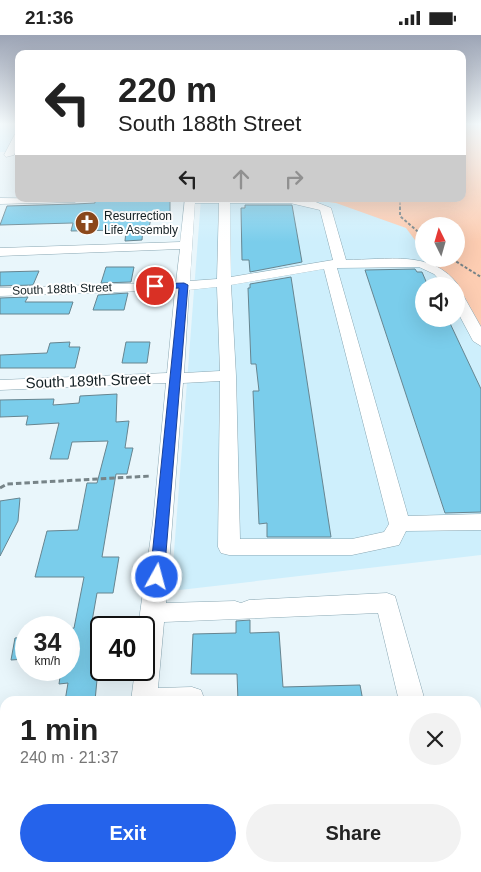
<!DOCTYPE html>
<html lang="en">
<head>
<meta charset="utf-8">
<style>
  :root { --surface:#fff; --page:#f2f2f2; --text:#222; --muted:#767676; --accent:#2563eb }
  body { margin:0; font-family:Helvetica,sans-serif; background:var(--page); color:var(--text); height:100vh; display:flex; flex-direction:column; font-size:19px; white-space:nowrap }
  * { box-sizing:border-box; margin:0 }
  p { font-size:16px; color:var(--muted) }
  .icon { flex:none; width:28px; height:28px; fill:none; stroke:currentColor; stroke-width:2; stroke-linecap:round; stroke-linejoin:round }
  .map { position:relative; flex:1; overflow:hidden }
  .drawer { position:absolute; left:0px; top:661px; width:481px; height:176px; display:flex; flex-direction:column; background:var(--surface); border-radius:15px 15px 0 0; box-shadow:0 5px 20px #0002 }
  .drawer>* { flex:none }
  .guide { position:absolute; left:15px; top:15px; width:451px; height:152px; border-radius:10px; box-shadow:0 5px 20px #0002; background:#fff; color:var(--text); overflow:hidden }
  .needle { width:32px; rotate:355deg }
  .fabs { position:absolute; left:415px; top:182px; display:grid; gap:10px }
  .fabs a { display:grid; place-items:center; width:50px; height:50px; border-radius:50%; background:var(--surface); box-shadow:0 5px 20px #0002; font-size:25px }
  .speed { position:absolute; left:15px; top:581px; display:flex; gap:10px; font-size:25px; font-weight:700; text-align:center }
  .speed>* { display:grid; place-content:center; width:65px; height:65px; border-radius:50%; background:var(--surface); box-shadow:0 5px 20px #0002; line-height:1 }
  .speed small { font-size:12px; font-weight:400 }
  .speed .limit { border:2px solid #111; border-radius:8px; background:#fff; color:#111 }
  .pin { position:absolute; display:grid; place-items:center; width:42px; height:42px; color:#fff; margin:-21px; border:2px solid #fff; border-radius:50%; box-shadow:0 1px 5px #0007 }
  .me { position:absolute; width:55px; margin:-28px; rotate:7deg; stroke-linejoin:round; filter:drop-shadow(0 0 4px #0008) }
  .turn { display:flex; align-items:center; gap:18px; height:105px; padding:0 20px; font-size:22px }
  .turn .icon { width:65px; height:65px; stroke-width:2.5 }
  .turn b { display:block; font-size:35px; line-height:42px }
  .lanes { display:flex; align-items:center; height:48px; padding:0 20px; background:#0003; justify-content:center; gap:25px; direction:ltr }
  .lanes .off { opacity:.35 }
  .round { display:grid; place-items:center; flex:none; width:52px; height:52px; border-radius:26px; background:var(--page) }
  .headline { display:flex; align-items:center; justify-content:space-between; height:85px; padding:0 20px }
  h1 { font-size:30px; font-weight:700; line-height:38px }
  .button { display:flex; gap:10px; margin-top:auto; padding:10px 20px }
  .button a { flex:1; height:58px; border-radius:30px; background:var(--accent); color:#fff; font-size:20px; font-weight:700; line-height:58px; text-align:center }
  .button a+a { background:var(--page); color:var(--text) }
  .status { display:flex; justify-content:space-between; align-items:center; height:35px; padding:0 25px; background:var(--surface); direction:ltr }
  .status svg { height:14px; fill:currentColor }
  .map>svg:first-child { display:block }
</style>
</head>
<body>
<div class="status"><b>21:36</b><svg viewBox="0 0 49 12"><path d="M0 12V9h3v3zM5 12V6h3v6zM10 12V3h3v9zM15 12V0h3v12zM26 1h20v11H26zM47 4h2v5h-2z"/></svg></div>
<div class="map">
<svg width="481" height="837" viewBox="0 0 481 837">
  <rect width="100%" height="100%" fill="#e9f6fb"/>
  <path fill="#ceeffc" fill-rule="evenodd" d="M0,90H19V117H0Z
    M201,164H340L424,201V224H446L481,272V520L171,556ZM424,251H456V284H424Z"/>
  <path fill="#fdcdb2" d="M463,90H481V295L456,262V251H449L428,224H456V191H424V217L406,193L336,168L306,164H462Z"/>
  <path fill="#7acdeb" stroke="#678590" d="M127,164L126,166L170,165V183H151L149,193H143L142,205L125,206L126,196L124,195L71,196L73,188L0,190L7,171L75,169L95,168V165Z
    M245,170H292L302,227L250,237L249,225H242L241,173H245Z
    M106,232H134L131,247L101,248Z
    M415,234L417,237H422L428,251H424V284H448L481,354V477L445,478L365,235Z
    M39,236L33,250L0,251V237Z
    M291,242L331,502H267V488L259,489L253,356H259L256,329H251L248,253H250V249Z
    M128,258L124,275H93L98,260Z
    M28,262L25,267H73L69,279H0V263Z
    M70,307L69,312H80L75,333H0V320L47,318L50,308Z
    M126,307H150L147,328H122Z
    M117,359L116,387L129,386L125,413H133L127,439H116L102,522H119L113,558H97L91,592L102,591L95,666H65L68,648L59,649L61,635H69V594L74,593L84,542H35L47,496L78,495L87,448H97L108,406L72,407L68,424H50L59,388L26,390L28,381L0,382V365L54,364L53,370L79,368L80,361Z
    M20,463L18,486L0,521V466Z
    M250,585V598L279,597L283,652L360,650L363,666H238L237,639H191L193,599L236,598V586Z
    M26,602V624L11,625L15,603Z"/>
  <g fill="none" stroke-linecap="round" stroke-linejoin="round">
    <g stroke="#89a7b3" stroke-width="1">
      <path id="minor" d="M19,96V109L14,120L6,122L4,120L15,99Z
        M0,163L80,164L75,167L0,169Z
        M185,164H308L331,173L346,225C386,225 433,214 459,251L456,254V251H445L434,239L419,232L337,233L408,481L481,479V495L406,496L399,510L352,520H229L221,518L218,512L220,346L183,348L166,568L235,566L241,568L249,565L387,558L395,561L425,666H399L378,578L164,587L158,653L192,652L201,655L205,666H131L135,635H144V592H140V578L153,487L166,348L0,355V345L167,338L175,255L0,261V253L176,247L180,214L0,221V213L180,207ZM195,168H219L217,244L190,246ZM230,168H290L320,175L333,225L231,242ZM324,234L389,489L384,497L352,504H240L236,341L231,250ZM217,252L220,336L184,338L189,255Z
        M456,256L463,260L481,292V311L473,306L456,274Z
        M113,832H145V837H113Z
        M172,832H204V837H172Z
        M236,832H268V837H236Z
        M438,832H470L471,837H439Z"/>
    </g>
    <path stroke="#778488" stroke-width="1" stroke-dasharray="2.5 1" stroke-linecap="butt" d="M400,164V174"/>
    <path stroke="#778488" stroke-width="2" stroke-dasharray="3 2" stroke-linecap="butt" d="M400,172V181L424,202
      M452,224L481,242"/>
    <path stroke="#778488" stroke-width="3" stroke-dasharray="5.5 3" stroke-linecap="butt" d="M0,453L7,449L151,441"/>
    <use href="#minor" fill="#fff" fill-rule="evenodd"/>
  </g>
  <linearGradient id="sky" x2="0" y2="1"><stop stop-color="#9ca4b5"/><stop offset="0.43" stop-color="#f5fbfd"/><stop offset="1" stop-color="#f5fbfd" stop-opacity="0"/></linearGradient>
  <rect width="481" height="207" fill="url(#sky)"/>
  <path fill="#2563eb" stroke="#184099" d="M184,248L188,250L164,542L162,545H152L150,542L179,253L155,254L150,251L155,249Z"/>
  <defs>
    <g id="church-disc" transform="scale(1.25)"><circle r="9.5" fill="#8c481b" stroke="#fff"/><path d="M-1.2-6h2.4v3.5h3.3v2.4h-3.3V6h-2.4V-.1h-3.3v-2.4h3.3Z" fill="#fff"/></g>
  </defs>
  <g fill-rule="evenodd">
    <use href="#church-disc" x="87" y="188"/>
  </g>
  <g text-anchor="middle" stroke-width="4" stroke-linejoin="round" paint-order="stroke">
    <g font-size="12" fill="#142024" stroke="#fff" text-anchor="start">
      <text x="104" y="185">Resurrection<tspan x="104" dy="14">Life Assembly</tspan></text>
    </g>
    <g font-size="12" fill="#142024" stroke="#fff">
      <text transform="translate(62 254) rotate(-2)" y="4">South 188th Street</text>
    </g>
    <g font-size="15" fill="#142024" stroke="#fff">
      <text transform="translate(88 346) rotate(-2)" y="5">South 189th Street</text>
    </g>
  </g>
</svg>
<div class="fabs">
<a><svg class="needle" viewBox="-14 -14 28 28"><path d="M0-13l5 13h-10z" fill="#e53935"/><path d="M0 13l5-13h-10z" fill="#767676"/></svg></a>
<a><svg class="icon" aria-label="sound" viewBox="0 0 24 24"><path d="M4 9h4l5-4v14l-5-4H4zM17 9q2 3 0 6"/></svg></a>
</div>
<div class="speed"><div>34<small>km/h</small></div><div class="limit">40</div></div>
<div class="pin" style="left:155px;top:251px;background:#d93025"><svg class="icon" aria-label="arrive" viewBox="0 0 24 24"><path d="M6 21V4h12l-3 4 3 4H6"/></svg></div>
<svg class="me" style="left:157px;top:542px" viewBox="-20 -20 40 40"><circle r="17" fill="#2563eb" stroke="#fff" stroke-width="3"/><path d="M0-11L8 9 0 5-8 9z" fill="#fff"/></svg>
<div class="guide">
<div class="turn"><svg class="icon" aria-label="left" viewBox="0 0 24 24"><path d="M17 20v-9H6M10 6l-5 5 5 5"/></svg><div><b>220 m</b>South 188th Street</div></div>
<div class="lanes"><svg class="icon" aria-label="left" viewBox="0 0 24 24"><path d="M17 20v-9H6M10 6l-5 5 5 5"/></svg><svg class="icon off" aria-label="ahead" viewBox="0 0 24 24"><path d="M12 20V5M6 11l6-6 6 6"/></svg><svg class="icon off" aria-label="right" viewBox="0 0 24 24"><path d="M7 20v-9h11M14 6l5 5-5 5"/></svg></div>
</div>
<section class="drawer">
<div class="headline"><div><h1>1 min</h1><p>240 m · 21:37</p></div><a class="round"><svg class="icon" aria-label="close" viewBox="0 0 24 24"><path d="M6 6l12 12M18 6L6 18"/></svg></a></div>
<div class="button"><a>Exit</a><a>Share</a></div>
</section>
</div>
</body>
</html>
